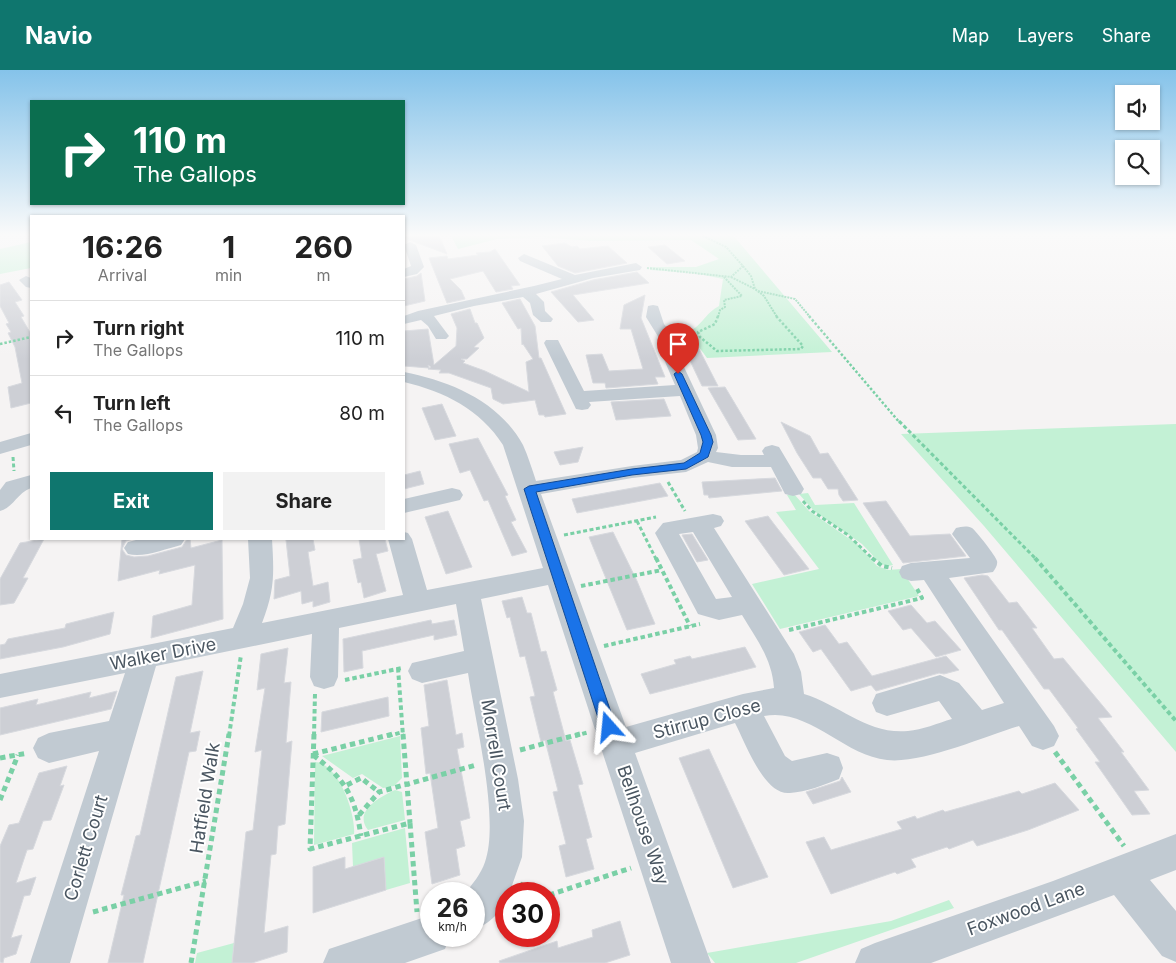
<!DOCTYPE html>
<html lang="en">
<head>
<meta charset="utf-8">
<style>
  :root { --surface:#fff; --page:#f2f2f2; --text:#222; --muted:#767676; --line:#e0e0e0; --accent:#0f766e }
  body { margin:0; font-family:Inter,sans-serif; background:var(--page); color:var(--text); height:100vh; display:flex; flex-direction:column; font-size:19px; white-space:nowrap }
  * { box-sizing:border-box; margin:0 }
  p { font-size:16px; color:var(--muted) }
  .icon { flex:none; width:28px; height:28px; fill:none; stroke:currentColor; stroke-width:2; stroke-linecap:round; stroke-linejoin:round }
  .map { position:relative; flex:1; overflow:hidden }
  .details { position:absolute; left:30px; top:145px; width:375px; height:325px; display:flex; flex-direction:column; background:var(--surface); border-radius:0px; box-shadow:0 1px 4px #0004 }
  .details>* { flex:none }
  .guide { position:absolute; left:30px; top:30px; width:375px; height:105px; border-radius:0px; box-shadow:0 1px 4px #0004; background:#0b6e4f; color:#fff; overflow:hidden }
  .fabs { position:absolute; left:1115px; top:15px; display:grid; gap:10px }
  .fabs a { display:grid; place-items:center; width:45px; height:45px; border-radius:0px; background:var(--surface); box-shadow:0 1px 4px #0004; font-size:25px }
  .speed { position:absolute; left:420px; top:812px; display:flex; gap:10px; font-size:25px; font-weight:700; text-align:center }
  .speed>* { display:grid; place-content:center; width:65px; height:65px; border-radius:50%; background:var(--surface); box-shadow:0 1px 4px #0004; line-height:1 }
  .speed small { font-size:12px; font-weight:400 }
  .speed .limit { border:8px solid #d22; background:#fff; color:#111 }
  .pin { position:absolute; display:grid; place-items:center; width:42px; height:42px; color:#fff; margin:-51px -21px; border-radius:50% 50% 50% 0; rotate:-45deg; box-shadow:0 0 5px #0007 }
  .pin .icon { rotate:45deg }
  .me { position:absolute; width:55px; margin:-28px; rotate:342deg; stroke-linejoin:round; filter:drop-shadow(0 0 4px #0008) }
  .turn { display:flex; align-items:center; gap:18px; height:105px; padding:0 20px; font-size:22px }
  .turn .icon { width:65px; height:65px; stroke-width:2.5 }
  .turn b { display:block; font-size:35px; line-height:42px }
  .eta { display:flex; justify-content:space-evenly; align-items:center; height:85px; text-align:center }
  .eta b { font-size:30px; font-weight:700; line-height:35px }
  .action { display:flex; gap:10px; margin-top:auto; padding:10px 20px }
  .action a { flex:1; height:58px; border-radius:0px; background:var(--accent); color:#fff; font-size:20px; font-weight:700; line-height:58px; text-align:center }
  .action a+a { background:var(--page); color:var(--text) }
  ul { padding:0; list-style:none }
  li { display:flex; align-items:center; gap:15px; height:75px; padding:0 20px; border-top:1px solid var(--line) }
  li div { flex:1 }
  li b { display:block; font-size:19px }
  li em { font-style:normal }
  header { display:flex; align-items:center; gap:30px; box-sizing:border-box; height:70px; padding:0 25px; background:var(--accent); color:#fff }
  header strong { font-size:24px }
  nav { display:flex; gap:28px; margin-inline-start:auto; font-size:18px }
  .map>svg:first-child { display:block }
</style>
</head>
<body>
<header>
<strong>Navio</strong>
<nav><a>Map</a><a>Layers</a><a>Share</a></nav>
</header>
<div class="map">
<svg width="1176" height="893" viewBox="0 0 1176 893">
  <rect width="100%" height="100%" fill="#f5f3f3"/>
  <path fill="#c3f1d5" d="M450,164H732L832,282L707,288L693,269L692,260C704,252 707,242 719,236L723,209L694,203L650,200V197H696L719,189L691,170L591,171L540,167L497,169L458,179Z
    M31,172V198L0,204V179Z
    M1176,354V682L984,456L901,364Z
    M808,423L815,435L854,433L893,495L888,496L881,494L862,474L814,441L799,424Z
    M794,424L809,441L857,474L877,496L888,500L901,499L919,526L780,559L752,514L819,499L776,442L796,440L787,425Z
    M400,666L402,708L394,716L383,718L362,704L353,708L322,686Z
    M315,692C339,693 356,745 354,764L314,775Z
    M395,720L402,722L405,750L368,760C353,741 380,727 395,720Z
    M405,758L410,813L386,820L384,787L353,797L352,773Z
    M949,830L954,838L796,893H715L707,883L891,851Z
    M234,873L232,893H195L197,883Z"/>
  <path fill="#cdcfd5" stroke="#d7d9de" d="M404,164L439,165L447,184L404,168Z
    M565,173L572,177L577,176L580,179L608,176L627,193L575,203L558,196L542,176Z
    M665,175L685,191L667,194L648,177Z
    M495,179L520,215L511,216L513,219L496,222L483,201L450,209L461,220L465,229L447,233L429,188L447,186L448,189L478,185L476,183L490,182Z
    M637,202L649,213L573,225L594,250L578,252L551,222L593,210Z
    M421,203L425,231L404,236V209L417,206Z
    M9,212L22,230L15,232L24,246L21,247L31,264V333L11,338L8,317L22,313L15,277L8,263L11,262L6,254L9,253L0,236V215Z
    M645,225L641,248L665,307H655L658,314L606,318L605,313H593L586,285L602,284L609,301L643,299L631,259H620L624,235Z
    M520,229L535,256L539,288H541L566,344L545,347L544,345H539L535,330L503,334L493,329L491,318L449,303H439L441,300L428,299L431,297L428,295L429,298L404,296V261L428,259L434,295L456,276L457,258L451,244L470,239L475,253H477L484,268L474,277L479,278L467,289H461L465,291L463,293L485,301L529,322L526,292L533,289L523,274L522,275L521,258L518,259L502,233Z
    M698,277L718,316H702L684,278Z
    M725,317L734,332L756,369L738,370L708,318Z
    M664,329L671,346L616,350L611,332Z
    M442,334L456,366L435,370L422,338Z
    M781,352L810,366L820,384L828,383L858,430L843,431L839,425L838,419H828L821,408H813L797,383Z
    M478,368L508,425L505,426L516,450L511,452L527,482L512,486L488,430L484,431L470,400L460,403L449,374Z
    M583,377L578,392L560,395L554,382Z
    M420,401L424,414L404,419V405Z
    M775,408L782,421L709,428L708,425H704L702,412Z
    M660,413L668,426L577,443L572,429Z
    M886,431L910,466L950,464L966,486L903,493L863,433Z
    M448,441L472,497L446,504L425,447Z
    M768,446L774,454L809,499L784,505L745,451Z
    M613,462L637,511L655,554L627,560L589,467Z
    M692,464L708,490L697,492L682,465Z
    M44,469L23,508H28L14,533L0,535V509L20,473Z
    M122,469H133L126,471L122,479L126,485L134,487L148,486L182,477L187,469H190L191,478L222,470L223,549L151,568L153,546L192,535L195,495L159,504L160,500L118,511Z
    M293,469H313L315,480L308,482L313,516L328,512L330,532L313,537V531L302,534L301,521L274,529L275,510L290,506L286,470Z
    M359,469H385L388,481L376,484L386,521L364,528L361,512L358,513L353,490L362,488Z
    M982,505L988,506L1009,533L1017,532L1037,558H1032L1054,589L1063,588L1112,647L1098,648L1124,682H1121L1149,720L1134,721L1150,744L1132,745L1095,692H1100L1076,659L1078,658L1049,619H1044L1002,560H999L964,508Z
    M522,527L527,543H531L541,582L546,581L557,620L553,622L566,671L570,670L583,714L578,715L592,767L586,769L594,799L566,807L559,776L566,774L553,722L558,721L545,670L541,672L530,627L535,626L525,586L520,587L510,547L507,548L502,531Z
    M911,535L927,553L935,551L961,580L936,587L911,558L903,560L888,541Z
    M114,542L110,564L63,577L0,589V575L5,574L8,569L65,558L66,554Z
    M431,550L432,554L454,550L457,565L434,570V565L362,581L363,598L344,602L343,569Z
    M825,555L839,574L847,572L872,606L946,586L959,600L944,604L939,603L876,621L871,615L851,621L821,579L813,582L799,562Z
    M745,577L756,597L650,624L641,604L676,594L674,590L690,586L692,589Z
    M288,578L284,613L291,612L286,673L292,671L285,754L278,756L276,784L271,785L264,863L288,856L287,882L252,893H232L246,762L253,760L262,680L255,682L265,618L257,620L261,584Z
    M203,601L190,663L200,661L196,681L189,682L143,893H108L124,825H121L136,766L140,765L176,607Z
    M447,610L456,665L462,663L464,677L457,679L470,748L460,751L465,776L456,779L460,805L432,814L425,762L438,758L430,703L426,704L421,658L429,656L424,615Z
    M117,621L111,639L0,665V638L38,629L36,635L91,622L89,628Z
    M388,627L389,646L321,662L322,642Z
    M709,679L768,807L733,818L679,688Z
    M67,696L60,716L64,715L51,750L43,751L33,779L27,780L16,813L36,807L30,825L24,826L11,868L22,865L16,884L4,888L3,893L0,892V776L9,755L19,753L39,703Z
    M842,707L851,722L813,734L806,722L840,711Z
    M1055,713L1079,740L1028,760L977,776L973,770L949,779L947,777L911,789L916,797L897,804L895,802L831,824L806,772L824,767L831,780L902,759L897,752L915,746L917,749L943,740L945,742L1019,721L1022,724Z
    M345,787V799L384,787L386,820L313,843V797Z
    M620,851L630,885L605,893H500L499,891L557,871L558,878L593,867L592,860Z"/>
  <g fill="none" stroke-linecap="round" stroke-linejoin="round">
    <path stroke="#7ad0a6" stroke-width="2" stroke-dasharray="2 1" stroke-linecap="butt" d="M743,196L751,206L755,219L764,226L777,247
      M647,198L731,207L743,196L726,177L703,166V164
      M731,207L755,219
      M758,221L795,229L810,247
      M718,247L720,240L725,237L724,230L742,226L724,207"/>
    <path stroke="#7ad0a6" stroke-width="2.5" stroke-dasharray="2.5 2" stroke-linecap="butt" d="M718,246L715,254L698,262L700,267L717,281L801,279L803,276L776,246
      M809,246L900,353
      M0,274L31,267"/>
    <path stroke="#7ad0a6" stroke-width="3" stroke-dasharray="4 2.5" stroke-linecap="butt" d="M899,351L1036,489
      M13,387L14,401
      M668,412L685,441
      M803,431L812,441L848,465L873,489
      M637,451L656,489
      M564,465L656,447"/>
    <path stroke="#7ad0a6" stroke-width="4" stroke-dasharray="4.5 3" stroke-linecap="butt" d="M656,488L690,556
      M872,488L882,496L892,498
      M1035,488L1176,651
      M581,516L662,500
      M789,560L922,528L916,517
      M604,576L700,554
      M398,598L403,666
      M345,610L402,598
      M229,666L241,585
      M314,666L315,623
      M388,666L403,662
      M575,666L589,662"/>
    <path stroke="#7ad0a6" stroke-width="5" stroke-dasharray="5.5 4" stroke-linecap="butt" d="M314,664L310,779L410,753L417,842
      M403,664L410,753
      M520,680L580,664
      M1055,682L1124,776
      M313,684L393,664
      M313,685C345,709 355,726 361,766
      M0,688L28,683
      M347,715L361,708L379,722
      M0,730L18,685
      M359,745L379,722L476,695
      M520,814L540,824
      M549,825L631,798
      M93,842L206,811
      M191,893L229,664"/>
    <path fill="#c1cad2" fill-rule="evenodd" d="M410,172L416,175L424,197L417,204L404,207V199L411,196L404,175Z
      M524,184L575,205L636,193L642,197L640,200L593,208L536,224L544,232L545,241L553,249L551,252H541L533,245L530,233L523,227L474,236L434,246L449,266L446,269H436L428,256L421,250L404,254V246L418,241L534,216L562,209L520,191L518,188Z
      M26,206L31,208V218L26,217L19,210Z
      M653,235L658,236L664,254L675,268L676,280L716,365L718,378L716,382L741,385H764L762,381L765,377L772,375L779,377L804,419L801,424L793,426L785,424L771,397H732L708,392L686,402L632,408L541,424L626,657L743,624L774,618C772,589 757,570 742,545L719,550L698,544L655,463L663,453L713,444L721,446L724,451L721,456L714,458L794,584L801,602L804,624C840,635 868,665 908,661C922,660 938,653 952,649L939,631L887,646L876,642L872,633L876,624L940,605L959,613L982,640L1004,633L924,510L911,511L902,508L899,502L902,496L911,493L970,488L952,464L956,458C961,457 966,455 972,458C976,461 996,486 997,491C998,495 995,499 993,502L949,508L1054,656L1059,666L1054,676L1043,680L1032,676L1019,656C983,667 922,694 887,690C843,685 808,637 764,646L785,686L792,691L827,683L839,687L843,698L839,709C824,715 806,722 790,723C764,726 745,672 735,653L635,683L711,893H671L548,515L481,529L518,709L524,751L522,787L509,824H506C506,840 487,855 474,860V824H464C472,815 481,804 485,792C500,750 475,650 468,603L422,613L412,609L408,601L412,593L464,581L456,534L339,558L338,607L334,616L324,619L314,616L310,607L312,564L156,596L70,893H30L99,681L49,693L38,688L33,678L38,668L49,663L109,651L125,603L0,628V604L233,558L243,534L250,508L248,469H272C274,504 275,519 262,553L403,525L388,469H404V462L408,463L412,469L427,520L543,498L503,375C480,339 445,322 404,312V302C450,311 499,331 523,375C528,386 532,399 536,411L632,396L681,390L697,382L698,378L696,365L680,326L589,332L591,335L588,339L582,340L576,339L544,273L546,270H558L584,321L675,315L660,280L659,268L646,247L648,236ZM693,462L732,527L716,529L679,464Z
      M31,363V375L0,384V372Z
      M31,405V418C16,424 14,437 0,441V420L6,412Z
      M452,418L460,420L463,425L460,430L404,443V429Z
      M140,469H185L181,475C165,479 144,488 128,484L124,478L128,472Z
      M1176,764V800L1150,810L1176,841V892L1162,886L1114,825L931,893H855L861,879L875,873L1053,811Z
      M431,845V866H450L445,879L405,893H323L329,879Z"/>
  </g>
  <linearGradient id="sky" x2="0" y2="1"><stop stop-color="#85c3ea"/><stop offset="0.57" stop-color="#fafafa"/><stop offset="1" stop-color="#fafafa" stop-opacity="0"/></linearGradient>
  <rect width="1176" height="289" fill="url(#sky)"/>
  <path fill="#1a73e8" stroke="#114b97" d="M678,301L682,304L711,365L713,372L708,387L686,399L632,405L536,422L616,657L614,662L609,664L603,662L601,657L524,419L529,416L632,399L684,393L700,383L703,372L701,365L674,304Z"/>
  <g text-anchor="middle" stroke-width="4" stroke-linejoin="round" paint-order="stroke">
    <g font-size="18" fill="#4a5661" stroke="#fff">
      <text transform="translate(163 584) rotate(-11)" y="6">Walker Drive</text>
      <text transform="translate(707 649) rotate(-15)" y="6">Stirrup Close</text>
      <text transform="translate(496 685) rotate(81)" y="6">Morrell Court</text>
      <text transform="translate(205 728) rotate(-81)" y="6">Hatfield Walk</text>
      <text transform="translate(643 755) rotate(71)" y="6">Bellhouse Way</text>
      <text transform="translate(86 778) rotate(-73)" y="6">Corlett Court</text>
      <text transform="translate(1026 839) rotate(-20)" y="6">Foxwood Lane</text>
    </g>
  </g>
</svg>
<div class="fabs">
<a><svg class="icon" aria-label="sound" viewBox="0 0 24 24"><path d="M4 9h4l5-4v14l-5-4H4zM17 9q2 3 0 6"/></svg></a>
<a><svg class="icon" aria-label="search" viewBox="0 0 24 24"><circle cx="10" cy="10" r="6"/><path d="M15 15l6 6"/></svg></a>
</div>
<div class="speed"><div>26<small>km/h</small></div><div class="limit">30</div></div>
<div class="pin" style="left:678px;top:304px;background:#d93025"><svg class="icon" aria-label="arrive" viewBox="0 0 24 24"><path d="M6 21V4h12l-3 4 3 4H6"/></svg></div>
<svg class="me" style="left:609px;top:657px" viewBox="-20 -20 40 40"><path d="M0-17L14 15 0 8-14 15z" fill="#1a73e8" stroke="#fff" stroke-width="4"/></svg>
<div class="guide">
<div class="turn"><svg class="icon" aria-label="right" viewBox="0 0 24 24"><path d="M7 20v-9h11M14 6l5 5-5 5"/></svg><div><b>110 m</b>The Gallops</div></div>
</div>
<section class="details">
<div class="eta">
<div><b>16:26</b><p>Arrival</p></div>
<div><b>1</b><p>min</p></div>
<div><b>260</b><p>m</p></div>
</div>
<ul>
<li><svg class="icon" aria-label="right" viewBox="0 0 24 24"><path d="M7 20v-9h11M14 6l5 5-5 5"/></svg><div><b>Turn right</b><p>The Gallops</p></div><em>110 m</em></li>
<li><svg class="icon" aria-label="left" viewBox="0 0 24 24"><path d="M17 20v-9H6M10 6l-5 5 5 5"/></svg><div><b>Turn left</b><p>The Gallops</p></div><em>80 m</em></li>
</ul>
<div class="action"><a>Exit</a><a>Share</a></div>
</section>
</div>
</body>
</html>
